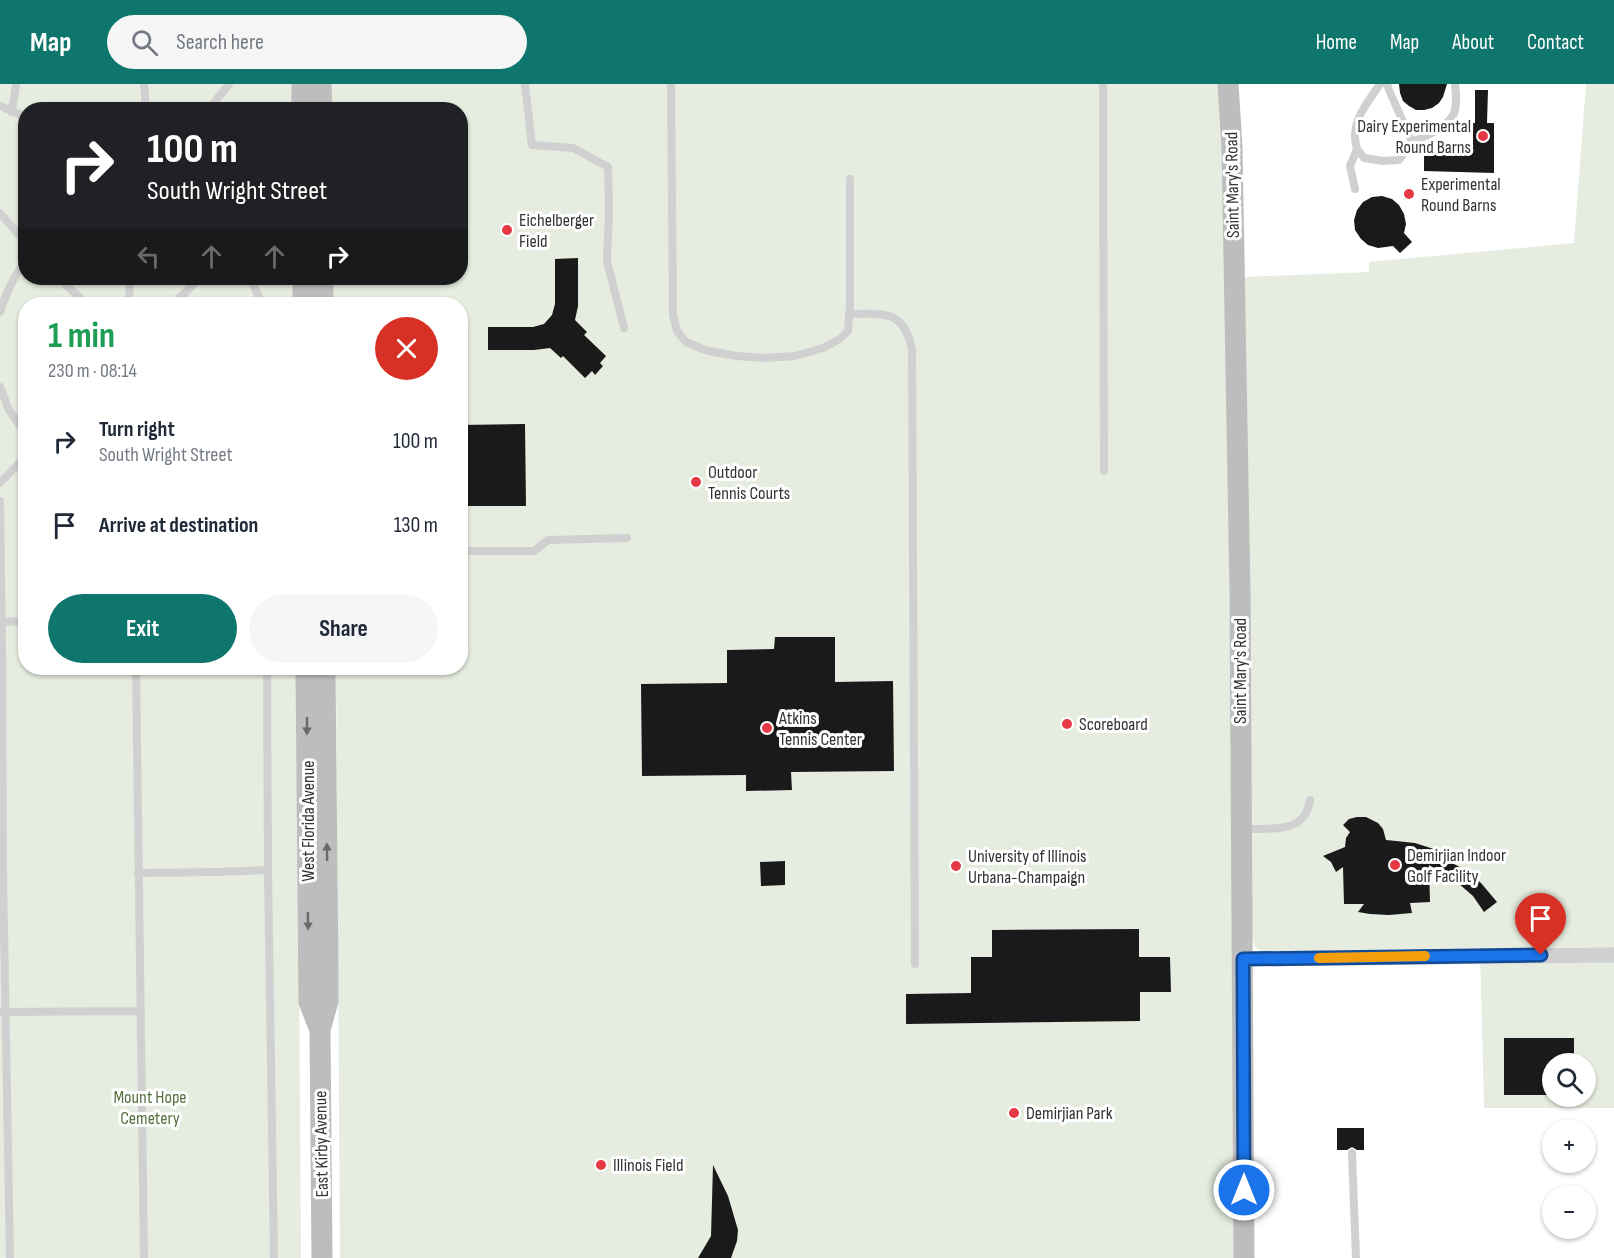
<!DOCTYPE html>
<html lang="en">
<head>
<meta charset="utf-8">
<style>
  :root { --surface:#fff; --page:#f6f6f7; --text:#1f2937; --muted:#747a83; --accent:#0f766e }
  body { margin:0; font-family:"Sofia Sans Condensed",sans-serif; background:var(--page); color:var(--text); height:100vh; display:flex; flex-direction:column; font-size:22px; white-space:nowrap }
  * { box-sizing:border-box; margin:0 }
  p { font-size:20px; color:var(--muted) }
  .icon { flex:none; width:33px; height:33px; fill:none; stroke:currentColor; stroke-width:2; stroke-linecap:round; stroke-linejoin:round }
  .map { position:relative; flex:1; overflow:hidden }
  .side { position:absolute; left:18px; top:213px; width:450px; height:378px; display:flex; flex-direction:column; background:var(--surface); border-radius:24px; box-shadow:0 2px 4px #0004 }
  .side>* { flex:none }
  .hud { position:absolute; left:18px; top:18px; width:450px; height:183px; border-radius:24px; box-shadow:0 2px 4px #0004; background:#202124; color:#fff; overflow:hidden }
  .buttons { position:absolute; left:1542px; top:969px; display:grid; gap:12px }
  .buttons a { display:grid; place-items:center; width:54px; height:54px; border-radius:50%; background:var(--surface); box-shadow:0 2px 4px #0004; font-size:30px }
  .pin { position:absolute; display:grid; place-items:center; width:51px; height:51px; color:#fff; margin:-62px -26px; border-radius:50% 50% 50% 0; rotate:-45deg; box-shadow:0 0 6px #0007 }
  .pin .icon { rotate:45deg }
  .me { position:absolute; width:66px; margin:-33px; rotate:0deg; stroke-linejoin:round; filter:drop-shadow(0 0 4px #0008) }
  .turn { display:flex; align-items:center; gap:21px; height:126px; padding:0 30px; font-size:27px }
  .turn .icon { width:78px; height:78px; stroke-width:2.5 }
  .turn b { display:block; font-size:42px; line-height:51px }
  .lanes { display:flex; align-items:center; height:57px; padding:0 30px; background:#0003; justify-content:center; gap:30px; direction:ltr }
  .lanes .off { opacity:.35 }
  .round { display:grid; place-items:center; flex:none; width:63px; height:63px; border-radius:32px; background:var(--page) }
  .overview { display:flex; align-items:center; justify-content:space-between; height:102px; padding:0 30px }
  h1 { font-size:36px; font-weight:700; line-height:45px; color:#1e9e55 }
  .action { display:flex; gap:12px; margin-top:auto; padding:12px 30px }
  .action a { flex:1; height:69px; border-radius:36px; background:var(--accent); color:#fff; font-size:24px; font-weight:700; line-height:69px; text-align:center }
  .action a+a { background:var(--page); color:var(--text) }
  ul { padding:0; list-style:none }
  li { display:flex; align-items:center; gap:18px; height:84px; padding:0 30px }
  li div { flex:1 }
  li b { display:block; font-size:22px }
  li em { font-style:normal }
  header { display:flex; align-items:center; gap:36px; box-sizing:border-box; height:84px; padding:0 30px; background:var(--accent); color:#fff }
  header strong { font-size:28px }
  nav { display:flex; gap:33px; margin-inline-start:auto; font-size:21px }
  .search { width:420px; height:54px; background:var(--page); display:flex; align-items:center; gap:15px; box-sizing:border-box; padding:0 21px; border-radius:33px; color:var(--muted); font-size:22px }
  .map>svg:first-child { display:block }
</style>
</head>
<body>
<header>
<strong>Map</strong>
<div class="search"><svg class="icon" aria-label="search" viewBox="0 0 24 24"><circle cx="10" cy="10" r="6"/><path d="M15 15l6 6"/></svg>Search here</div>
<nav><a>Home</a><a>Map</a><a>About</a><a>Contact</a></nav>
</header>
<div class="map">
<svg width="1614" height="1174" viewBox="0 0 1614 1174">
  <rect width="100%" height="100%" fill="#fff"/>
  <path fill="#e6ecdf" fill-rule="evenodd" d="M0,0H292L293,25L26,26V194H294V220H26V584H297L301,1174H0Z
    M331,0H1221L1225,86L1237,1174H340L336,584H460V220H333V194H460V26L332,25Z
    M1586,0H1614V1024H1484L1480,864L1262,868L1255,863L1252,852L1243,193L1369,188V178L1574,159ZM1552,980H1586V1012H1552Z"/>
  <path fill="#1a1a1a" d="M1399,0H1447L1443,13L1439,19L1432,24L1424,26H1416L1409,22L1403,17L1400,9Z
    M1475,6H1488L1487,39H1494V89L1424,87V64H1473V39H1475Z
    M1382,112L1392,115L1399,121L1404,130L1406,140L1404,149L1412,158L1400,169L1393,162L1378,164L1368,161L1361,155L1355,146L1354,136L1357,126L1363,118L1372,113Z
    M578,174V222L575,236L587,248L584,251L606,272L600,279L603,282L595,291L592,287L585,294L563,272L561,274L550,264L534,266H488V243H533L544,240L552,231L555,220V175Z
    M525,340L526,422H460V341Z
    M775,553H835V598L893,597L894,687L791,688L792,706L746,707V691L642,692L641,600L727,599V566L774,565Z
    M1357,733H1366L1378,739L1383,745L1386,756L1415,759L1443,768L1441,773L1467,787L1481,799L1497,818L1484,828L1473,812L1458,799L1429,781L1430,818L1410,819L1412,829L1389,831L1370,830L1358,828L1364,820H1344L1343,783L1336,788L1331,778L1323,772L1345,763L1346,754L1350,748L1343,741L1349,735Z
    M785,777V801L761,802L760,778Z
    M1139,845V873H1170L1171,908H1140V937L906,940V910L971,909V873H992V846Z
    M1504,954H1574V980H1552V1011H1504Z
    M1337,1044H1364V1066H1357L1352,1063L1347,1066H1337Z
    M713,1081L728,1112L738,1146L737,1157L731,1174H698L711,1152Z"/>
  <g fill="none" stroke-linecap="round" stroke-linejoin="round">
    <path stroke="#d0d0d0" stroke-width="8" d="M144,0L146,26
      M525,0L532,61L573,64L608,83L609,128L607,177L624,244
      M671,0L673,231L677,247L686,258L708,267L737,272L765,274L795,272L823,264L840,255L848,247L850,220V95
      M1103,0L1104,387
      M0,22L26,33
      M206,26L213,20L229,0
      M12,28L16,0
      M1412,58C1426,52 1443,46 1452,33C1458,25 1456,10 1455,0
      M1357,65C1349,39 1366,21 1380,0
      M1355,105L1350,82L1357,65L1364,74L1383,77L1399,76L1412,58L1389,6L1387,0
      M0,129L26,159
      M59,194L86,220
      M250,194L262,220
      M129,220L130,194
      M173,220L200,194
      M0,228C6,209 14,192 26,176
      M849,230C885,230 903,225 912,265L915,880
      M0,303L8,324L26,351
      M0,399L26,372
      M0,417L2,561L3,790L10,1174
      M460,467H534L548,456L627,454
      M0,538L26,537
      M136,584L144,1174
      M267,584L268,786L274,1174
      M1243,745C1270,744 1305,751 1310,716
      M138,789L215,788L268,786
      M0,928L140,927
      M1352,1069L1356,1174"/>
    <path stroke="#d0d0d0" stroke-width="15" d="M1243,875L1614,871"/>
    <path stroke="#bdbdbd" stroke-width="21" d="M302,0V26
      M321,0L322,26
      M1228,0L1232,63L1240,508L1244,1174
      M303,194V220
      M323,194V220
      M306,584L309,918L320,946
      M322,1174L320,946L328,917V890L325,584"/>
  </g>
  <defs><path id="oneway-solid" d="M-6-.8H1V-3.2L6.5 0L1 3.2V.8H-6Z" transform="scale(1.5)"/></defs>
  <g fill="#6a6a6a">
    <use href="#oneway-solid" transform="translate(307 642) rotate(90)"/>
    <use href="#oneway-solid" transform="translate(327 768) rotate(-91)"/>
    <use href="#oneway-solid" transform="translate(308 837) rotate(89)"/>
  </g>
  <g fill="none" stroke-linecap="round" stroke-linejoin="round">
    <g stroke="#114b97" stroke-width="15">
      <path id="route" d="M1244,1106L1243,875L1541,871"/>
    </g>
    <use href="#route" stroke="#1a73e8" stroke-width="10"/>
    <path stroke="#f59e0b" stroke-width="10" d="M1319,874L1425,872"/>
  </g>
  <g fill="#e63946" stroke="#fff" stroke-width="2">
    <circle cx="1483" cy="52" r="6"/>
    <circle cx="1409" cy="110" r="6"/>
    <circle cx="507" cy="146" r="6"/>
    <circle cx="696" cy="398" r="6"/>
    <circle cx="1067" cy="640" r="6"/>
    <circle cx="767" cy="644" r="6"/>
    <circle cx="1395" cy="781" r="6"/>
    <circle cx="956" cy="782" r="6"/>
    <circle cx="1014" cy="1029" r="6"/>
    <circle cx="601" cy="1081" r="6"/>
  </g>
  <g text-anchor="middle" stroke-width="6" stroke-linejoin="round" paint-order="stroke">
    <g font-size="18" fill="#333" stroke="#fff" text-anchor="start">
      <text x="1471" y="48" text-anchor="end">Dairy Experimental<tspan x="1471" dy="21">Round Barns</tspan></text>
      <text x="1421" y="106">Experimental<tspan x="1421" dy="21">Round Barns</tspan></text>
      <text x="519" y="142">Eichelberger<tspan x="519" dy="21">Field</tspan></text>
      <text x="708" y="394">Outdoor<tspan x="708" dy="21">Tennis Courts</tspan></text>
      <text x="779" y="640">Atkins<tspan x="779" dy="21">Tennis Center</tspan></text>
      <text x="1079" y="646">Scoreboard</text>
      <text x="1407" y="777">Demirjian Indoor<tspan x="1407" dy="21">Golf Facility</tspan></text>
      <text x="968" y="778">University of Illinois<tspan x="968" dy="21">Urbana-Champaign</tspan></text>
      <text x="1026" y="1035">Demirjian Park</text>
      <text x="613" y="1087">Illinois Field</text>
    </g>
    <g font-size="18" fill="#333" stroke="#fff">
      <text transform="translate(1232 101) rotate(-91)" y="6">Saint Mary's Road</text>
      <text transform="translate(1240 587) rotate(-90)" y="6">Saint Mary's Road</text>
      <text transform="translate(308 737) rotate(-90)" y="6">West Florida Avenue</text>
      <text transform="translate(321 1060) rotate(-91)" y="6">East Kirby Avenue</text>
    </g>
    <g font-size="18" fill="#56703f" stroke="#fff">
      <text x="150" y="1019">Mount Hope<tspan x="150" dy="21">Cemetery</tspan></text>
    </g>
  </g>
</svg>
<div class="buttons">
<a><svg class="icon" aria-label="search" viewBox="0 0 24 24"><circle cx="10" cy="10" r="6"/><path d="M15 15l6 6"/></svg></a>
<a>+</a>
<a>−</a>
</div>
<div class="pin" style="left:1541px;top:871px;background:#d93025"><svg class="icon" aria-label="arrive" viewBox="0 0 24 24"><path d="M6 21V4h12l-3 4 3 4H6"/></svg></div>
<svg class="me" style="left:1244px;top:1106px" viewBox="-20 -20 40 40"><circle r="17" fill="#1a73e8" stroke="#fff" stroke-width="3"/><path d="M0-11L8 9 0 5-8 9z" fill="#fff"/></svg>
<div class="hud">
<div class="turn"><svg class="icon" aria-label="right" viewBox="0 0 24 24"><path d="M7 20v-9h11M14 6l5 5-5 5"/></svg><div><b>100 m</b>South Wright Street</div></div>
<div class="lanes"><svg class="icon off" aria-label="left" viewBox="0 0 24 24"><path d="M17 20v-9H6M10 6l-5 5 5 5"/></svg><svg class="icon off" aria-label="ahead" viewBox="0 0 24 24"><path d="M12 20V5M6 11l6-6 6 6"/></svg><svg class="icon off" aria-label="ahead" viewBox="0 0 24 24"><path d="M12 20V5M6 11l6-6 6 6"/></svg><svg class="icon" aria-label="right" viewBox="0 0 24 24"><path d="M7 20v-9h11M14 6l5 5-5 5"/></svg></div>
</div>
<section class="side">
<div class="overview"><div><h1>1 min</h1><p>230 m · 08:14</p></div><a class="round" style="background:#d93025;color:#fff"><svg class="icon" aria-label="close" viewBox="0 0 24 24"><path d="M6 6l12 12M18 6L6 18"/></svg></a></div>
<ul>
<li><svg class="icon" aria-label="right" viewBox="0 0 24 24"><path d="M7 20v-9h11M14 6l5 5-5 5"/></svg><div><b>Turn right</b><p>South Wright Street</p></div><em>100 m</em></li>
<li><svg class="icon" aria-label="arrive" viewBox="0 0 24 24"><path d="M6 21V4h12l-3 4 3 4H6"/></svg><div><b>Arrive at destination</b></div><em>130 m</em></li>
</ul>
<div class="action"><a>Exit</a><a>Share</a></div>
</section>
</div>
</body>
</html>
